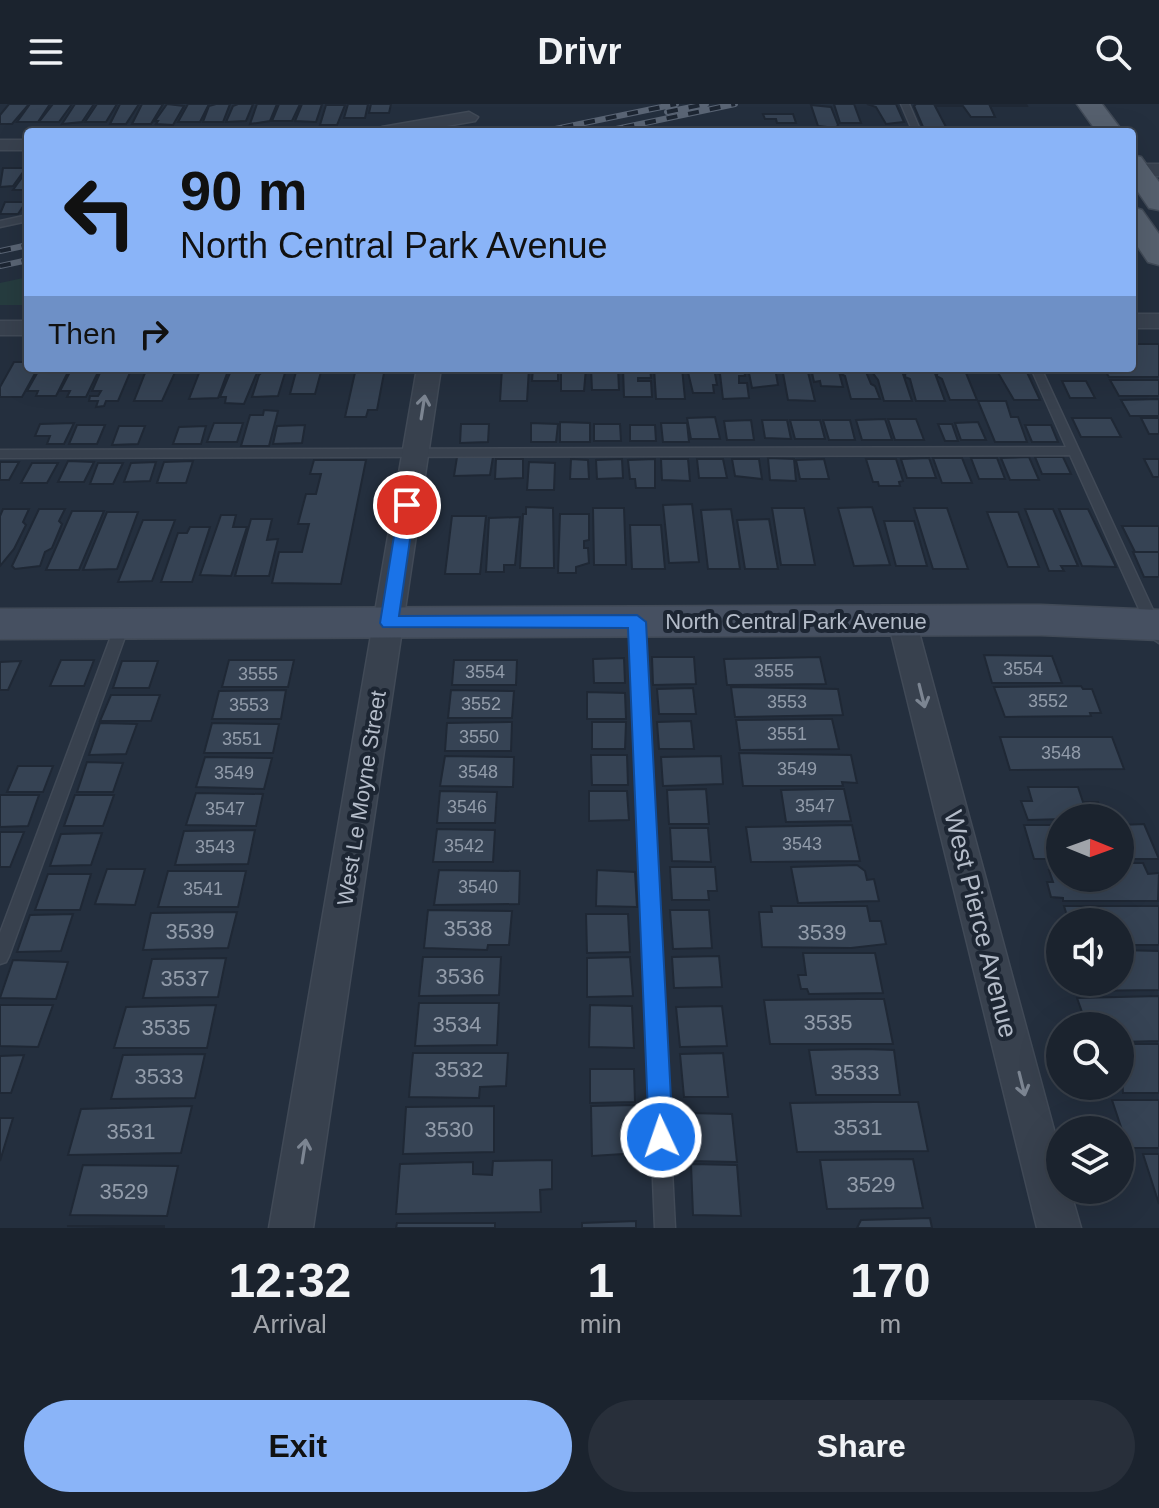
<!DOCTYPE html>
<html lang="en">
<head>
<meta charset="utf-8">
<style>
  :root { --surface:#1b232e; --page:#282f3a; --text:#f1f3f6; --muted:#a0a4aa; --line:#39404a; --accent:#8ab4f8 }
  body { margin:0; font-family:Helvetica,sans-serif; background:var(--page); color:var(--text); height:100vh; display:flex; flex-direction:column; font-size:30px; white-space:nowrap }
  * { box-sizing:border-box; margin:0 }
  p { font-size:26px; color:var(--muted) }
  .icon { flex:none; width:44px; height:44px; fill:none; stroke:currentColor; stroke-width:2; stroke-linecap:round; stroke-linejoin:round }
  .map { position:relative; height:1124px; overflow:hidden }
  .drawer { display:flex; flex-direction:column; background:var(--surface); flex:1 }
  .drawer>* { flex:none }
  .banner { position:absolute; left:24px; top:24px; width:1112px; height:244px; border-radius:8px; box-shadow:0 8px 32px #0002,0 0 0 2px var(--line); background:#8ab4f8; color:#111; overflow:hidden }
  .needle { width:52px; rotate:91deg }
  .controls { position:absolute; left:1046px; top:700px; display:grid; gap:16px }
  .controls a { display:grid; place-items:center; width:88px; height:88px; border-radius:50%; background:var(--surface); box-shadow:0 8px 32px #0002,0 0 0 2px var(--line); font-size:40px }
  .pin { position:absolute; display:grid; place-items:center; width:68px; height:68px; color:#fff; margin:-34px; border:4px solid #fff; border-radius:50%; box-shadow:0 2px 8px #0007 }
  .me { position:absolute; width:88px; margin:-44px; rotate:357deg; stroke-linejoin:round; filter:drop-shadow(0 0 6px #0008) }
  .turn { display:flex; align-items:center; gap:28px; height:168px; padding:0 24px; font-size:36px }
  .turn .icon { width:104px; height:104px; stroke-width:2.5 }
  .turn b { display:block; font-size:56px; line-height:68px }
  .then { display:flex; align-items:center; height:76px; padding:0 24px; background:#0003; gap:16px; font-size:30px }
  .eta { display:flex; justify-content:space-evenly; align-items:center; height:136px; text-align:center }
  .eta b { font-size:48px; font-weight:700; line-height:56px }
  .button { display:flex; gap:16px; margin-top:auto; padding:16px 24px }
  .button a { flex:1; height:92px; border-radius:48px; background:var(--accent); color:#111; font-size:32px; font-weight:700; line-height:92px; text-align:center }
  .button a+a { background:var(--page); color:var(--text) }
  header { display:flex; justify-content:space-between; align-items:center; height:104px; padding:0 24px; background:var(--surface); font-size:36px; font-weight:700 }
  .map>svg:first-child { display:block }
</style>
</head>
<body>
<header><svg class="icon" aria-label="menu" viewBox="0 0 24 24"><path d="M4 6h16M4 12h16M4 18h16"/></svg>Drivr<svg class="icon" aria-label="search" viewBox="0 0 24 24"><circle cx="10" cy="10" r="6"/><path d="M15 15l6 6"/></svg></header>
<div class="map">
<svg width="1159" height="1124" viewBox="0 0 1159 1124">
  <rect width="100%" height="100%" fill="#242f3e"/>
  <path fill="#263c3f" d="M28,173V201H0V179Z"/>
  <path fill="#364354" stroke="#1f2835" stroke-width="2" d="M9,0H29L12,20H0V11Z
    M30,0H50L38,18H17Z
    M53,0H72L59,18H39Z
    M75,0H94L82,18L62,20Z
    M97,0H117L106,18H85Z
    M120,0H139L126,20H110Z
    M142,0H163L151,20H132Z
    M167,0L184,2L173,21L156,20L158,17H155Z
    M188,0H209L200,18H178Z
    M216,0H230L223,18H203L209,2Z
    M238,0H253L246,17L226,18L233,2Z
    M257,0H277L270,17L250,20Z
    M279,0H300L292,17H272Z
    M302,0H322L316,18L295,17Z
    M348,0H368L365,14H344Z
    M371,0H391L389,9H369Z
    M834,0H854L861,19H840Z
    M867,0H896L904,18L886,20L876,3Z
    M916,0H1026L1027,2H990L995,13H971L963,2H935L946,23H923L914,2Z
    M326,1H345L337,21H320Z
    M811,1L831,3L838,21L836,24L818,22Z
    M763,10H793L796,19H777L776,15H765Z
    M3,64H26L13,82L0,83Z
    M28,65V86H13Z
    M5,98H26L18,110H0Z
    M1132,240H1159V273H1109L1106,268L1132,264Z
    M14,258H28V264H38L22,293H0V283Z
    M40,264H70L56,292H36L38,287H27Z
    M72,264H100L86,293H67L70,287H60Z
    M102,264H132L118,297H106L104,302L96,303L98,297H89L90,292H98L101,287H92Z
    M147,264H177L162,297H134Z
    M201,264H229L218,294L189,295Z
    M232,264H259L244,300L225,299L226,293H220Z
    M266,264H292L285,269L278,292L252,293L259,271Z
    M297,264H322L315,290H290Z
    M356,264H385L377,306H368L366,313H345Z
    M502,264H529L527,297H500Z
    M533,264H558V277H532Z
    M561,264H586L584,287H561Z
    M591,264H618L619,286H592Z
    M623,264H650L651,274H638V277H651L652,293H624Z
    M654,264H682L685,295H656Z
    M687,264H714L717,281H713L714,289H693Z
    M715,264H744L745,272H739V279H747L749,294L723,295L720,270L715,268Z
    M748,264H775L778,281L752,284Z
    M778,264H807L815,297L788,296L783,269Z
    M811,264H838L843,283L821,282L820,277L814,278Z
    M839,264H869L866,268L871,280L875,282L880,295H851L845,272L841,270Z
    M875,264H901L912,297H884L878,276L872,268Z
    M906,264H933L945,297H916L910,275L905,273Z
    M938,264H964L977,296H950L942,275L937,272Z
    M1025,264L1040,296H1014L997,267L1000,264Z
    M1110,276H1159V292H1119Z
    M1062,277H1086L1095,294H1070Z
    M1159,295V312H1130L1121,296Z
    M978,297H1006L1011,313H1018L1027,338H995Z
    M264,306L278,307L269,342H241L250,311H263Z
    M715,313L720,335H691L687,314Z
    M1072,314H1111L1121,333H1081Z
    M1141,314H1159V330H1149Z
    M885,315L892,336H862L856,316Z
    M888,315H916L924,336H895Z
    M751,316L754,336H727L724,317Z
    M762,316H787L791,335L765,334Z
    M790,316H820L825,335H795Z
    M823,316H850L855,336H829Z
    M560,318L590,319V338H560Z
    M978,318L986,336H961L955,319Z
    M74,319L64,340H47L50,332H35L40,320Z
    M214,319H243L237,338H207Z
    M531,319L558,320L556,338H531Z
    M661,319H687L689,338H663Z
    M461,320H489L488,338L460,339Z
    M594,320H620L621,337H594Z
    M938,320H952L958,337H945Z
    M77,321H105L97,340H69Z
    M305,321L302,339L273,340L277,322Z
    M630,321H655L656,337H630Z
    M1025,321H1051L1058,338H1032Z
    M119,322H145L138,340L112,341Z
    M206,322L201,340H173L179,323Z
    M457,353H493L490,371L454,372Z
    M1029,353L1039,376H1010L1001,354Z
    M1035,353H1063L1071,370H1042Z
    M768,354L794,355L796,377L770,376Z
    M929,354L936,374H907L901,355Z
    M933,354H962L972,379H942Z
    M971,354H997L1005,375H979Z
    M496,355H523V374L495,375Z
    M571,355L588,356L589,375H570Z
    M622,355L623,374L597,375L596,356Z
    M655,355V384H636L635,375H630L628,356Z
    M661,355H688L690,377L662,376Z
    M697,355H723L727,374H699Z
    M732,355H759L762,375L735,372Z
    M824,355L829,375H800L796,356Z
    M866,355H896L903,377L899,378L900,382H879L878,378H873Z
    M1144,355H1159V373H1153Z
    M314,356H366L341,480L272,479L279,448H302L309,420H298L306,390H316L321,370H310Z
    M68,357L94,358L84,378H58Z
    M193,357L186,379H157L164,358Z
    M0,358H19L9,376H0Z
    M156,358L150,377L124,378L131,359Z
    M529,358L555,359L554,386H527Z
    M32,359H58L47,379H21Z
    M98,359H123L113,380H90Z
    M692,400L699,458L669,459L663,401Z
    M526,403L553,404L554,464H520L523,410H526Z
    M872,403L890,461L854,462L838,404Z
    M593,404H624L626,461H594Z
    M772,404H804L815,461H781Z
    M914,404H947L968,465H933Z
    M3,405H29L23,418L26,421L14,445L0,462V412Z
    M39,405H65L59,417L62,420L52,444L45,448L40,462L15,465L12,462Z
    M731,405L740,465H708L701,406Z
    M1025,405H1053L1078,462H1061L1064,467H1049Z
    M1059,405H1088L1116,463L1082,462Z
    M72,407H104L79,466H46Z
    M107,408H138L117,465L83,466Z
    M987,408H1018L1039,463H1008Z
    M560,410H589V436L584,437V444H588L589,459L576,463V469H558Z
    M221,411H236L233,423H247L231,472L200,471Z
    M452,412H486L480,470H445Z
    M520,413L515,461H504V468H486L489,414Z
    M251,415H272L267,436L278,435L269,472H235Z
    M769,415L778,465H745L737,416Z
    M143,416H175L152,477L118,478Z
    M884,417H914L927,462H896Z
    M630,421H661L665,465H632Z
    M1122,422H1159V448H1135Z
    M190,423H210L192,478H161L178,429H187Z
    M1133,448H1159V473H1144Z
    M984,551L1052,552L1062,579H992Z
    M652,553H694L696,580L653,581Z
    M820,553L826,580L727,581L724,555Z
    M624,554L625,579H594L593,555Z
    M61,556H94L84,582H50Z
    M229,556H294L288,583H222Z
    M454,556H517L516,581H452Z
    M21,557L8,586H0V558Z
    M122,557H158L149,584H113Z
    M1081,582L1083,585H1092L1101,609H1090L1091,612L1005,613L994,583Z
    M731,583L838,585L843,611L735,613Z
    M693,584L696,610H659L657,585Z
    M286,586L281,615H212L219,587Z
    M451,586L514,587L512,614H448Z
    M587,588L625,589L626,615H587Z
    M111,591H160L151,617H100Z
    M817,615H832L839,645L740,646L736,616Z
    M691,617L694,645H659L657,618Z
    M512,618L511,647H445L447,619Z
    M592,618H626L625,645H592Z
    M100,619L137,620L126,650L89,651Z
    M212,619L279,620L273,649H204Z
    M1000,633H1112L1124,665L1010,666Z
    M739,649L851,651L857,679L842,678L843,682H743Z
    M591,651H627L628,681H592Z
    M445,652L514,653L513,683L440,682Z
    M721,652L723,680L663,682L661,653Z
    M205,653L272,654L264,685L196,683Z
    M87,658L123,659L113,688H77Z
    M18,662H53L43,688H7Z
    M1028,683H1078L1083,698H1098L1103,714L1028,716L1021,697H1032Z
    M706,685L709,720H669L667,686Z
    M827,685H844L851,717L786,718L781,686Z
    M440,687L497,688L495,719H437Z
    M589,687H627L629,716L589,717Z
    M196,689L263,690L256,722L186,721Z
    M0,691H39L28,722L0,723Z
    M75,691H114L103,722H64Z
    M1144,720L1159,755H1120V721Z
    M852,721L860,757L751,758L746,723Z
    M1024,721H1060V755H1034Z
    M670,724H708L711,758L672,757Z
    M437,725L495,726L493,758H433Z
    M255,726L248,760L175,761L184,727Z
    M0,728H24L10,763H0Z
    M102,729L91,761L50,762L61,730Z
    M1120,759H1143L1148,770L1159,769L1158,797H1063V794L1051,793L1047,778H1053L1049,766H1053L1051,760H1060V774H1120Z
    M857,761L865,767L867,776L874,775L879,797L798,799L791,763Z
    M670,763H715L717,787H708L709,796H672Z
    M107,765H145L135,801L95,800Z
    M439,766L520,767L519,800L434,801Z
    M597,766L635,768L637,803L596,802Z
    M168,767H246L238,803H158Z
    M48,770H91L80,806H35Z
    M771,802H867L870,817H881L886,840L851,844L762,843L759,808H772Z
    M1064,802H1159V841H1120V818H1069Z
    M428,806L512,807L509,841H488L487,846L424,844Z
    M670,806H709L712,844L673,845Z
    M237,808L228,844L143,846L151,809Z
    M73,810L61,847L17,848L30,811Z
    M586,810H628L630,848L587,849Z
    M1120,846L1159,847V886L1078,887L1076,878H1120Z
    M803,849H875L883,889L809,890L807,885H801L798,871H806Z
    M719,852L722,883L674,884L672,853Z
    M423,853H501L499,891L419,892Z
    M630,853L633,892L587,893V854Z
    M226,854L218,893L143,894L152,855Z
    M13,856L68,858L56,895L0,894Z
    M1159,892V937L1120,938V922H1087L1077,894Z
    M859,895H884L893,940H770L764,896Z
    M419,899H499L497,941L415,942Z
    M0,901H53L38,943L0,942Z
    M216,901L207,944H114L126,903Z
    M590,901L632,902L634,944L589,943Z
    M722,902L727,942L680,943L676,903Z
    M1120,940H1159V989H1123Z
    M866,945L894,946L900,991H816L809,946Z
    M413,949H508L506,982L480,983L479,994L409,993Z
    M723,949L728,993H684L680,950Z
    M205,950L195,994L111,995L123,951Z
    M24,951L11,989H0V952Z
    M590,965H634L635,998L590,999Z
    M1112,996H1159V1044H1128Z
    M874,998H918L928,1047L797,1048L790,999Z
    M635,1001L639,1049L592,1052L591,1002Z
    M192,1002L181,1049L68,1051L81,1005Z
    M494,1002V1048L403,1050L406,1003Z
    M688,1009L732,1010L737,1058L689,1057Z
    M0,1014H13L0,1057Z
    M1143,1050H1159V1100Z
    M913,1055L923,1104L827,1105L820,1056Z
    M552,1056V1085L540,1086L541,1108L396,1110L400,1060L473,1058V1070L492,1071L493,1057Z
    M691,1060L737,1061L741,1112L693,1111Z
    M83,1061L178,1062L167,1112L70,1111Z
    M930,1114L932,1124H857L861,1116Z
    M636,1117V1124H582V1119Z
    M397,1119H495V1124H396Z
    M67,1122H164V1124Z"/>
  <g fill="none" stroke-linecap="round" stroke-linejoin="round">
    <g stroke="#414a57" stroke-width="3">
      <path id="lane" d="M901,0H909L921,28H913Z
        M28,111V117L0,123V117Z
        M1031,264H1041L1159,519V539L1152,534L1070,351L0,354V346L1066,343Z
        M637,513L644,518L675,1124H655L630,518Z
        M123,514L130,519L9,852L6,858L0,860V829L116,519Z"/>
    </g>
    <g stroke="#414a57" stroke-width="3">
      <path id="street" d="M469,8L478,13L475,17L412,28H373L382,23Z
        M0,36H28V46H0Z
        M1132,60H1159V72H1132Z
        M1132,210H1159V224H1132Z
        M0,217H28V231H0Z
        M417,264H441L313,1124H269Z
        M902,506L912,509L916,517L1060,1048V1086H1070L1081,1124H1037L888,517L892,509Z"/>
    </g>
    <g stroke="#414a57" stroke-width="3">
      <path id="secondary" d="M1041,501L1159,506V536L1041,531L0,535V505Z"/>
    </g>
    <g stroke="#414a57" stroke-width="3">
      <path id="primary" d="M1077,0H1102L1123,28H1097Z
        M1132,51L1141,53L1159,78V106L1149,104L1132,79Z
        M1132,103L1142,106L1159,130V161L1148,158L1132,134Z"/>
    </g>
    <use href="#lane" fill="#38414e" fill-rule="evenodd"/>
    <use href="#street" fill="#38414e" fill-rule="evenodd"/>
    <use href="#secondary" fill="#465061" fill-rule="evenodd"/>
    <use href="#primary" fill="#56606e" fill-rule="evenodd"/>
    <g stroke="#5a6575" stroke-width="6">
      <path id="rail" d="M667,8L706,0
        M541,28L676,0
        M602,28L735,0
        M0,147L28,141
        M0,162L28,156"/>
    </g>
    <use href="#rail" stroke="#1d2633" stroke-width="4" stroke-dasharray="11" stroke-linecap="butt"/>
  </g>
  <defs><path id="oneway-shaft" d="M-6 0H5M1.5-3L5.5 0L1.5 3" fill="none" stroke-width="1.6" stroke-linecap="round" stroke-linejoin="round" transform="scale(2)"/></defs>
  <g stroke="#7c8592">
    <use href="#oneway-shaft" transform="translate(423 303) rotate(-81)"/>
    <use href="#oneway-shaft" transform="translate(922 592) rotate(76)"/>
    <use href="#oneway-shaft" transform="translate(1022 980) rotate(76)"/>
    <use href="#oneway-shaft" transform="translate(304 1047) rotate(-81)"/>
  </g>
  <path fill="#1a73e8" stroke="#114b97" stroke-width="2" d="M407,396L415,401L399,512L637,511L646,518L673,1033L670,1042L661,1045L652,1042L649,1033L628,524L383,523L380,519L399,401Z"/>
  <g text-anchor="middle" stroke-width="8" stroke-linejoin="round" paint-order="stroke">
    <g font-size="18" fill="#929caa">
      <text x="1023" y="571">3554</text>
      <text x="774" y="573">3555</text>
      <text x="485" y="574">3554</text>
      <text x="258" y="576">3555</text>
      <text x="1048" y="603">3552</text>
      <text x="787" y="604">3553</text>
      <text x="481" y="606">3552</text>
      <text x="249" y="607">3553</text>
      <text x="787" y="636">3551</text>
      <text x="479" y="639">3550</text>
      <text x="242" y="641">3551</text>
      <text x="1061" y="655">3548</text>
      <text x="797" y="671">3549</text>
      <text x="478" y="674">3548</text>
      <text x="234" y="675">3549</text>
      <text x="815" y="708">3547</text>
      <text x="467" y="709">3546</text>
      <text x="225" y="711">3547</text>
      <text x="802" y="746">3543</text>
      <text x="464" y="748">3542</text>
      <text x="215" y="749">3543</text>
      <text x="478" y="789">3540</text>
      <text x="203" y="791">3541</text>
    </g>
    <g font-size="22" fill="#b4bcc9" stroke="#1d2633">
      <text x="796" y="525">North Central Park Avenue</text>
      <text transform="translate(361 694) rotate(-81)" y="8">West Le Moyne Street</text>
    </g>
    <g font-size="22" fill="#929caa">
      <text x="468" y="832">3538</text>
      <text x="190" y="835">3539</text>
      <text x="822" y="836">3539</text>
      <text x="460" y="880">3536</text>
      <text x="185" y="882">3537</text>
      <text x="828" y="926">3535</text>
      <text x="457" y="928">3534</text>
      <text x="166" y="931">3535</text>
      <text x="459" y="973">3532</text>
      <text x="855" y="976">3533</text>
      <text x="159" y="980">3533</text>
      <text x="858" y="1031">3531</text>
      <text x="449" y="1033">3530</text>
      <text x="131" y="1035">3531</text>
      <text x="871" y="1088">3529</text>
      <text x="124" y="1095">3529</text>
    </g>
    <g font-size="26" fill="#b4bcc9" stroke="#1d2633">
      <text transform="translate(981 820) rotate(76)" y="9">West Pierce Avenue</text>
    </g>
  </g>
</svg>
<div class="controls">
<a><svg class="needle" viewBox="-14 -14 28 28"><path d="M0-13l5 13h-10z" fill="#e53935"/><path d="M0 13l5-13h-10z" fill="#a0a4aa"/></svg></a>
<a><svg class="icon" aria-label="sound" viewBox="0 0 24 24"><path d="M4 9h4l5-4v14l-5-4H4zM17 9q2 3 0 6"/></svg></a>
<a><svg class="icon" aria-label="search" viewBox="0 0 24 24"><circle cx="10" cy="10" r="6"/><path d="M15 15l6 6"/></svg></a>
<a><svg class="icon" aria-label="layers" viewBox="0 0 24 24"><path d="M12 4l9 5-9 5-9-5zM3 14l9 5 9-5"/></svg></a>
</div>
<div class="pin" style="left:407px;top:401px;background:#d93025"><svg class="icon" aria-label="arrive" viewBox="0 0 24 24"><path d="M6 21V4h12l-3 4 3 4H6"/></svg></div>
<svg class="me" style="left:661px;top:1033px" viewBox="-20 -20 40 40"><circle r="17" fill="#1a73e8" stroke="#fff" stroke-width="3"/><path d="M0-11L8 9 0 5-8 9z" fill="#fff"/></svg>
<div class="banner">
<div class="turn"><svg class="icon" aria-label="left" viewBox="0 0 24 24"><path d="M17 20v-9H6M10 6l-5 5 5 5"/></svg><div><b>90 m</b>North Central Park Avenue</div></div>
<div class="then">Then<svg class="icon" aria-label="right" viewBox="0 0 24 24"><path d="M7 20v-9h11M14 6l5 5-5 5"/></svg></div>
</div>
</div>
<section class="drawer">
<div class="eta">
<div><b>12:32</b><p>Arrival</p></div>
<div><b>1</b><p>min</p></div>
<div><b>170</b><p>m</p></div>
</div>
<div class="button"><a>Exit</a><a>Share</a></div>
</section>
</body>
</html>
